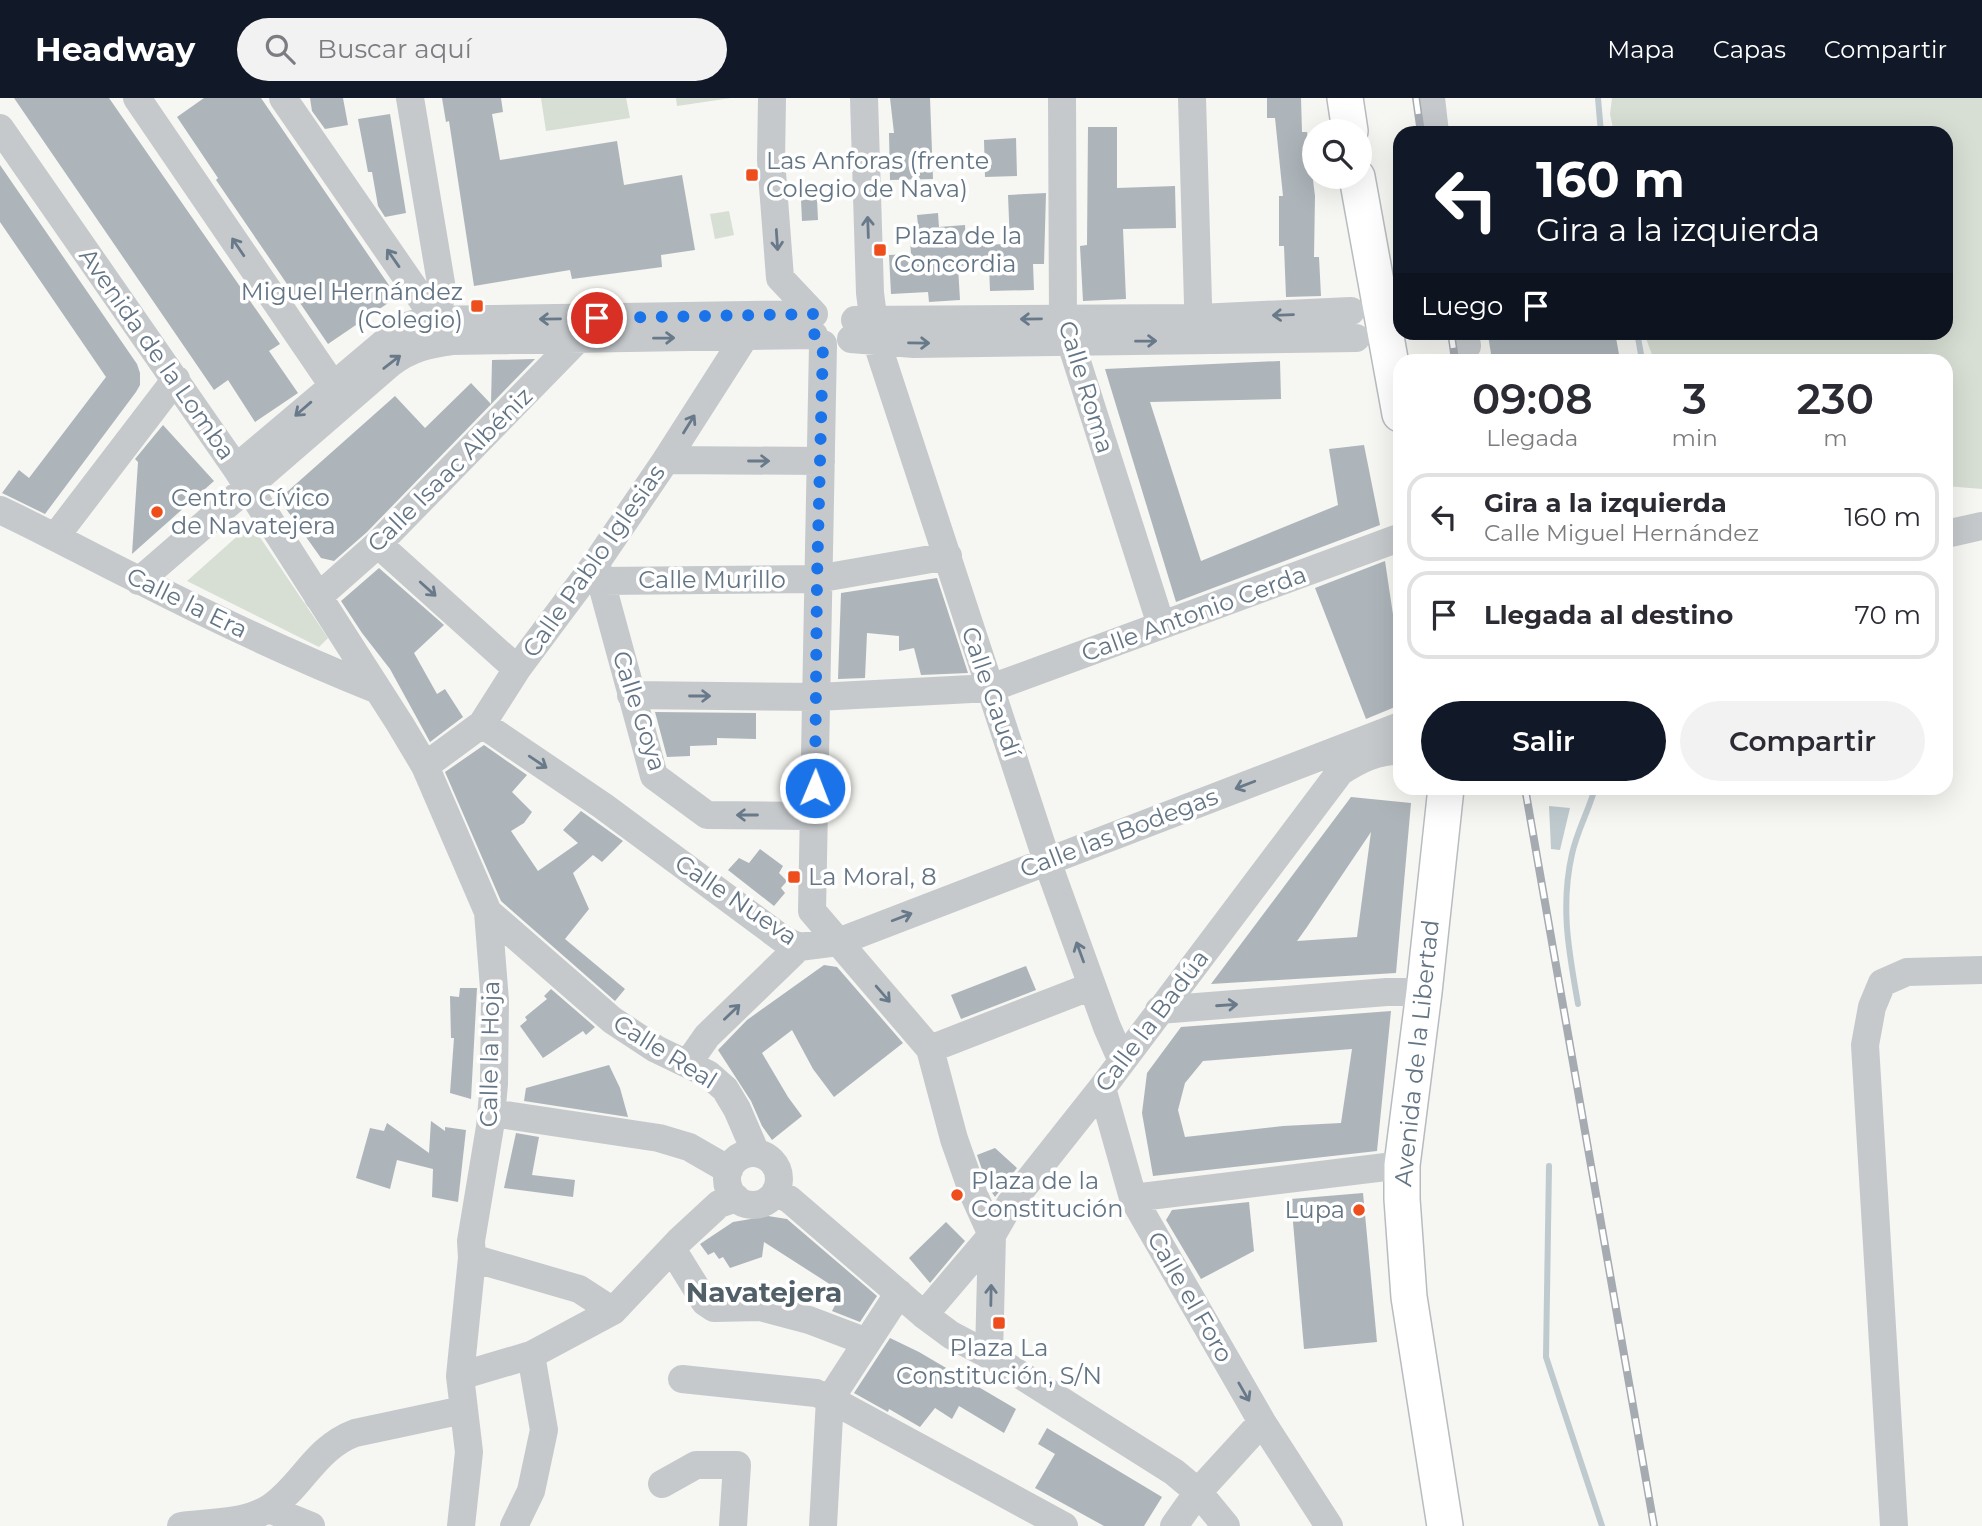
<!DOCTYPE html>
<html lang="es">
<head>
<meta charset="utf-8">
<style>
  :root { --surface:#fff; --page:#f2f2f3; --text:#2b2b33; --muted:#7c7c81; --line:#e1e1e2; --accent:#111827 }
  body { margin:0; font-family:Montserrat,sans-serif; background:var(--page); color:var(--text); height:100vh; display:flex; flex-direction:column; font-size:26px; white-space:nowrap }
  * { box-sizing:border-box; margin:0 }
  p { font-size:23px; color:var(--muted) }
  .icon { flex:none; width:38px; height:38px; fill:none; stroke:currentColor; stroke-width:2; stroke-linecap:round; stroke-linejoin:round }
  .map { position:relative; flex:1; overflow:hidden }
  .side { position:absolute; left:1393px; top:256px; width:560px; height:441px; display:flex; flex-direction:column; background:var(--surface); border-radius:21px; box-shadow:0 7px 28px #0002 }
  .side>* { flex:none }
  .hud { position:absolute; left:1393px; top:28px; width:560px; height:214px; border-radius:21px; box-shadow:0 7px 28px #0002; background:#111827; color:#fff; overflow:hidden }
  .tools { position:absolute; left:1302px; top:21px; display:grid; gap:14px }
  .tools a { display:grid; place-items:center; width:70px; height:70px; border-radius:50%; background:var(--surface); box-shadow:0 7px 28px #0002; font-size:35px }
  .pin { position:absolute; display:grid; place-items:center; width:60px; height:60px; color:#fff; margin:-30px; border:4px solid #fff; border-radius:50%; box-shadow:0 2px 7px #0007 }
  .me { position:absolute; width:77px; margin:-38px; rotate:1deg; stroke-linejoin:round; filter:drop-shadow(0 0 5px #0008) }
  .turn { display:flex; align-items:center; gap:24px; height:147px; padding:0 28px; font-size:32px }
  .turn .icon { width:91px; height:91px; stroke-width:2.5 }
  .turn b { display:block; font-size:49px; line-height:60px }
  .then { display:flex; align-items:center; height:66px; padding:0 28px; background:#0003; gap:14px; font-size:26px }
  .eta { display:flex; justify-content:space-evenly; align-items:center; height:119px; text-align:center }
  .eta b { font-size:42px; font-weight:600; line-height:49px }
  .action { display:flex; gap:14px; margin-top:auto; padding:14px 28px }
  .action a { flex:1; height:80px; border-radius:42px; background:var(--accent); color:#fff; font-size:28px; font-weight:600; line-height:80px; text-align:center }
  .action a+a { background:var(--page); color:var(--text) }
  ul { padding:0; list-style:none }
  li { display:flex; align-items:center; gap:21px; height:88px; margin:0 14px 10px; padding:0 14px; border:4px solid var(--line); border-radius:21px }
  li div { flex:1 }
  li b { display:block; font-size:26px }
  li em { font-style:normal }
  header { display:flex; align-items:center; gap:42px; box-sizing:border-box; height:98px; padding:0 35px; background:var(--accent); color:#fff }
  header strong { font-size:33px }
  nav { display:flex; gap:38px; margin-inline-start:auto; font-size:24px }
  .search { width:490px; height:63px; background:var(--page); display:flex; align-items:center; gap:18px; box-sizing:border-box; padding:0 24px; border-radius:38px; color:var(--muted); font-size:26px }
  .map>svg:first-child { display:block }
</style>
</head>
<body>
<header>
<strong>Headway</strong>
<div class="search"><svg class="icon" aria-label="search" viewBox="0 0 24 24"><circle cx="10" cy="10" r="6"/><path d="M15 15l6 6"/></svg>Buscar aquí</div>
<nav><a>Mapa</a><a>Capas</a><a>Compartir</a></nav>
</header>
<div class="map">
<svg width="1982" height="1428" viewBox="0 0 1982 1428">
  <rect width="100%" height="100%" fill="#f6f6f2"/>
  <path fill="#d7ded3" d="M541,0H626L630,20L546,33Z
    M676,0H731L677,8Z
    M1612,0H1982V391L1946,388V262H1654L1644,235L1946,234V35H1614L1610,16Z
    M729,113L734,137L715,141L710,116Z
    M251,426L328,540L319,549L187,483Z"/>
  <path fill="#bfcacf" d="M1549,708L1570,710L1560,752L1551,751Z"/>
  <g fill="none" stroke-linecap="round" stroke-linejoin="round">
    <path stroke="#bfcacf" stroke-width="6" d="M1598,0L1601,35
      M1637,234L1642,262
      M1578,906C1569,854 1560,809 1572,756C1577,733 1589,712 1595,690
      M1549,1068L1546,1259L1602,1428"/>
  </g>
  <path fill="#adb5ba" fill-rule="evenodd" d="M14,0H109L280,246L269,253L298,295L255,324L228,282L214,292Z
    M204,0H261L397,199L328,246L216,82L218,80L177,19Z
    M310,0H343L348,27L325,31L312,13Z
    M442,0H501L503,14L492,16L500,62L617,43L624,87L682,77L695,152L661,157L662,169L572,181L570,172L474,188L449,23L446,24Z
    M890,0H930L933,81L890,82L889,35H894Z
    M1267,0H1301L1302,34H1307L1315,98L1314,159H1319L1321,198L1286,199L1284,148H1279V98H1283L1275,20H1267Z
    M390,16L406,115L385,119L378,108L372,74H368L358,21Z
    M1088,29H1117V90L1175,88L1176,130L1123,131L1126,201L1083,203L1080,148L1087,147Z
    M1016,40L1017,78L985,79L984,42Z
    M0,67L137,266L140,275V287L136,294L45,416L2,395L19,372L29,380L106,279L0,124Z
    M1046,95L1044,166H1033L1034,192L990,193L989,167L958,168L960,202L929,204L928,194L891,196L889,157L911,156L909,128L918,127L917,117L938,115L939,129L965,127L966,147L1010,146L1008,97Z
    M817,101L818,122L802,123L801,102Z
    M1500,234H1615L1620,262H1492L1488,237Z
    M535,261L367,434L334,463L321,460L279,401L395,298L425,330L471,285L491,306L492,262Z
    M1280,263L1281,301L1150,304L1201,463L1338,407L1329,351L1364,347L1380,427L1176,504L1105,271Z
    M163,327L214,383L132,456L138,364L135,361Z
    M1385,463L1400,563V604L1395,609L1366,621L1315,490Z
    M379,470L444,527L414,555L437,596L445,591L463,619L430,644L390,571L362,535L341,503Z
    M937,480L968,575L921,577L914,550L899,553V538L867,535L865,580L838,581L841,495Z
    M655,614L756,615V641L717,640V647L690,648V658L667,659Z
    M484,647L527,677L512,694L532,714L524,725L511,733L538,773L578,745L563,732L581,713L623,743L602,764L593,757L573,775L589,811L565,841L625,891L615,903L501,803L445,674Z
    M1351,699L1411,705L1396,875L1211,886ZM1371,734L1357,839L1297,843L1307,829Z
    M760,751L783,768L779,775L787,783L781,790L785,795L774,808L728,772L739,760L749,765Z
    M824,867L837,869L903,945L834,999L813,971L792,932L762,955L788,999L802,1018L772,1042L762,1028L751,1003L718,952L747,922Z
    M1026,868L1036,892L961,921L951,897Z
    M460,890H477L471,1001L450,995L454,940H451L450,898L459,899Z
    M551,891L595,929L586,937L583,933L543,960L520,928L527,922L525,919L547,901L544,898Z
    M1391,913L1377,1053L1153,1078L1142,1015L1147,975L1181,929ZM1352,951L1341,1025L1283,1028L1185,1039L1178,1012L1185,985L1203,963Z
    M609,967L620,990L628,1019L524,1003L526,990Z
    M431,1023L445,1033V1029L466,1032L458,1104L432,1099L433,1071L397,1062L390,1091L356,1080L370,1030L384,1033L387,1025L429,1055Z
    M516,1035L539,1039L532,1077L575,1082L573,1099L504,1090Z
    M995,1050L1017,1070L995,1099L988,1089L977,1057Z
    M1363,1095L1377,1244L1304,1251L1291,1101Z
    M1249,1104L1254,1153L1201,1181L1166,1122L1172,1112Z
    M768,1118L787,1121L877,1198L860,1224L832,1213L842,1194L764,1144L762,1159L730,1170L723,1159L719,1161L714,1154L708,1157L700,1146L733,1124Z
    M946,1124L965,1143L930,1185L909,1160Z
    M890,1240L919,1254L1016,1311L1004,1335L959,1308L952,1321L935,1310L920,1329L889,1311L888,1314L854,1295Z
    M1047,1330L1162,1399L1144,1428H1104L1035,1390L1055,1356L1038,1346Z"/>
  <g fill="none" stroke-linecap="round" stroke-linejoin="round">
    <g stroke="#b8bcc0" stroke-width="38">
      <path id="major" d="M1345,0L1350,33
        M1357,79L1400,316
        M1445,1428L1409,1199L1402,1101V1067L1424,894L1446,690"/>
    </g>
    <path stroke="#c5c9cc" stroke-width="28" d="M137,0L332,286
      M283,0L425,206L437,207
      M410,0L443,197L437,207L439,221
      M772,0L771,62L780,180L814,216
      M864,0L870,195L876,242L1047,763L1107,929L1122,963
      M1062,0L1063,220L1161,527
      M1192,0L1199,239
      M1431,0L1435,35
      M0,30L236,370L400,626L425,668L488,814L495,903L494,986L490,1029L471,1143L472,1160L460,1278L469,1354L461,1428
      M855,222L1199,220L1351,213
      M1465,234L1467,248
      M851,241L914,246L1356,240
      M823,246L812,813L930,951L954,1041L973,1095L992,1137L989,1257
      M666,362L821,363
      M236,370L390,240L407,228L425,222L814,216
      M0,412C47,434 92,459 139,482C217,522 296,559 378,592
      M1946,436L1982,428
      M56,438L176,281
      M378,446L517,571
      M596,465L654,678L707,717L815,718
      M139,483L391,265C410,251 428,246 452,243L814,237
      M601,483L817,481L948,458
      M318,499L378,446L578,241
      M631,597L817,599L991,590L1396,441
      M482,626L603,708L784,842L799,849L838,844L1400,628
      M425,668L482,626L517,571L596,465L666,362L744,240
      M488,814L612,922L656,951L708,976L725,991L737,1011L756,1055
      M1159,912L1387,894H1424
      M930,951L1092,888
      M688,965L707,938L799,849
      M1102,990L1133,1100L1262,1324L1329,1428
      M492,1015L659,1040L689,1049L729,1072
      M727 1081a26 26 0 1 1 52 0a26 26 0 1 1-52 0Z
      M775,1095L789,1101L924,1217L951,1237L989,1257L1174,1374L1198,1394L1226,1428
      M1133,1100L1402,1067
      M672,1151L705,1204L714,1210L760,1209L809,1222L867,1244
      M472,1160L579,1191L613,1213
      M924,1217L992,1137L1010,1106L1102,990L1340,674C1359,661 1378,652 1400,653
      M460,1278L531,1257L613,1213L679,1143L719,1106L736,1100
      M682,1281L816,1295L830,1301L1064,1428
      M662,1386L696,1367H737L733,1428
      M269,1411L311,1428
      M181,1428C209,1424 246,1426 271,1409C303,1387 315,1350 355,1335L463,1312
      M514,1428L531,1393L544,1332L531,1257
      M823,1428L830,1301L899,1195
      M1174,1428L1198,1394L1262,1324
      M1894,1428L1865,947L1872,909L1882,885L1907,874L1982,872"/>
    <use href="#major" stroke="#fff" stroke-width="35"/>
    <g stroke="#a5abb1" stroke-width="8">
      <path id="rail" d="M1416,0L1421,35
        M1451,234L1455,262
        M1525,690L1654,1428"/>
    </g>
    <use href="#rail" stroke="#fff" stroke-width="5" stroke-dasharray="16" stroke-linecap="butt"/>
  </g>
  <defs><path id="oneway-shaft" d="M-6 0H5M1.5-3L5.5 0L1.5 3" fill="none" stroke-width="1.6" stroke-linecap="round" stroke-linejoin="round" transform="scale(1.75)"/></defs>
  <g stroke="#687989">
    <use href="#oneway-shaft" transform="translate(868 129) rotate(-92)"/>
    <use href="#oneway-shaft" transform="translate(777 142) rotate(86)"/>
    <use href="#oneway-shaft" transform="translate(238 149) rotate(-124)"/>
    <use href="#oneway-shaft" transform="translate(393 160) rotate(-125)"/>
    <use href="#oneway-shaft" transform="translate(1283 217) rotate(178)"/>
    <use href="#oneway-shaft" transform="translate(550 221) rotate(179)"/>
    <use href="#oneway-shaft" transform="translate(1031 221) rotate(179)"/>
    <use href="#oneway-shaft" transform="translate(664 240) rotate(-1)"/>
    <use href="#oneway-shaft" transform="translate(1146 243) rotate(-1)"/>
    <use href="#oneway-shaft" transform="translate(919 245) rotate(1)"/>
    <use href="#oneway-shaft" transform="translate(392 264) rotate(-38)"/>
    <use href="#oneway-shaft" transform="translate(303 311) rotate(139)"/>
    <use href="#oneway-shaft" transform="translate(689 326) rotate(-58)"/>
    <use href="#oneway-shaft" transform="translate(759 363)"/>
    <use href="#oneway-shaft" transform="translate(428 491) rotate(42)"/>
    <use href="#oneway-shaft" transform="translate(700 598)"/>
    <use href="#oneway-shaft" transform="translate(538 664) rotate(34)"/>
    <use href="#oneway-shaft" transform="translate(1245 687) rotate(159)"/>
    <use href="#oneway-shaft" transform="translate(747 717) rotate(-180)"/>
    <use href="#oneway-shaft" transform="translate(902 819) rotate(-21)"/>
    <use href="#oneway-shaft" transform="translate(1080 854) rotate(-110)"/>
    <use href="#oneway-shaft" transform="translate(883 896) rotate(49)"/>
    <use href="#oneway-shaft" transform="translate(1227 907) rotate(-4)"/>
    <use href="#oneway-shaft" transform="translate(732 914) rotate(-44)"/>
    <use href="#oneway-shaft" transform="translate(991 1197) rotate(-89)"/>
    <use href="#oneway-shaft" transform="translate(1244 1294) rotate(60)"/>
  </g>
  <g fill="none" stroke-linecap="round" stroke-linejoin="round">
    <path stroke="#1a73e8" stroke-width="12" stroke-dasharray="0 21.6" d="M597,220L814,216C811,229 812,238 823,246L817,481L815,690"/>
  </g>
  <g fill="#ed4e1b" stroke="#fff" stroke-width="2.5">
    <rect x="745" y="70" width="14" height="14" rx="3.5"/>
    <rect x="873" y="145" width="14" height="14" rx="3.5"/>
    <rect x="470" y="201" width="14" height="14" rx="3.5"/>
    <circle cx="157" cy="414" r="7"/>
    <rect x="787" y="772" width="14" height="14" rx="3.5"/>
    <circle cx="957" cy="1097" r="7"/>
    <circle cx="1359" cy="1112" r="7"/>
    <rect x="992" y="1218" width="14" height="14" rx="3.5"/>
  </g>
  <g text-anchor="middle" stroke-width="7" stroke-linejoin="round" paint-order="stroke">
    <g font-size="24" fill="#637585" stroke="#fff" text-anchor="start">
      <text x="766" y="71">Las Anforas (frente<tspan x="766" dy="28">Colegio de Nava)</tspan></text>
      <text x="894" y="146">Plaza de la<tspan x="894" dy="28">Concordia</tspan></text>
      <text x="463" y="202" text-anchor="end">Miguel Hernández<tspan x="463" dy="28">(Colegio)</tspan></text>
      <text x="171" y="408">Centro Cívico<tspan x="171" dy="28">de Navatejera</tspan></text>
      <text x="808" y="787">La Moral, 8</text>
      <text x="971" y="1091">Plaza de la<tspan x="971" dy="28">Constitución</tspan></text>
      <text x="1345" y="1120" text-anchor="end">Lupa</text>
      <text x="999" y="1258" text-anchor="middle">Plaza La<tspan x="999" dy="28">Constitución, S/N</tspan></text>
    </g>
    <g font-size="24" fill="#637585" stroke="#fff">
      <text transform="translate(157 256) rotate(55)" y="8">Avenida de la Lomba</text>
      <text transform="translate(1086 289) rotate(73)" y="8">Calle Roma</text>
      <text transform="translate(450 372) rotate(-45)" y="8">Calle Isaac Albéniz</text>
      <text transform="translate(594 463) rotate(-55)" y="8">Calle Pablo Iglesias</text>
      <text x="712" y="490">Calle Murillo</text>
      <text transform="translate(187 505) rotate(26)" y="8">Calle la Era</text>
      <text transform="translate(1194 516) rotate(-20)" y="8">Calle Antonio Cerda</text>
      <text transform="translate(991 594) rotate(71)" y="8">Calle Gaudí</text>
      <text transform="translate(639 613) rotate(72)" y="8">Calle Goya</text>
      <text transform="translate(1119 735) rotate(-21)" y="8">Calle las Bodegas</text>
      <text transform="translate(736 802) rotate(34)" y="8">Calle Nueva</text>
      <text transform="translate(1152 923) rotate(-53)" y="8">Calle la Badúa</text>
      <text transform="translate(665 954) rotate(32)" y="8">Calle Real</text>
      <text transform="translate(1417 955) rotate(-84)" y="8">Avenida de la Libertad</text>
      <text transform="translate(490 956) rotate(-89)" y="8">Calle la Hoja</text>
      <text transform="translate(1190 1199) rotate(60)" y="8">Calle el Foro</text>
    </g>
    <g font-size="28" font-weight="bold" fill="#515f69" stroke="#fff">
      <text x="764" y="1204">Navatejera</text>
    </g>
  </g>
</svg>
<div class="tools">
<a><svg class="icon" aria-label="search" viewBox="0 0 24 24"><circle cx="10" cy="10" r="6"/><path d="M15 15l6 6"/></svg></a>
</div>
<div class="pin" style="left:597px;top:220px;background:#d93025"><svg class="icon" aria-label="arrive" viewBox="0 0 24 24"><path d="M6 21V4h12l-3 4 3 4H6"/></svg></div>
<svg class="me" style="left:815px;top:690px" viewBox="-20 -20 40 40"><circle r="17" fill="#1a73e8" stroke="#fff" stroke-width="3"/><path d="M0-11L8 9 0 5-8 9z" fill="#fff"/></svg>
<div class="hud">
<div class="turn"><svg class="icon" aria-label="left" viewBox="0 0 24 24"><path d="M17 20v-9H6M10 6l-5 5 5 5"/></svg><div><b>160 m</b>Gira a la izquierda</div></div>
<div class="then">Luego<svg class="icon" aria-label="arrive" viewBox="0 0 24 24"><path d="M6 21V4h12l-3 4 3 4H6"/></svg></div>
</div>
<section class="side">
<div class="eta">
<div><b>09:08</b><p>Llegada</p></div>
<div><b>3</b><p>min</p></div>
<div><b>230</b><p>m</p></div>
</div>
<ul>
<li><svg class="icon" aria-label="left" viewBox="0 0 24 24"><path d="M17 20v-9H6M10 6l-5 5 5 5"/></svg><div><b>Gira a la izquierda</b><p>Calle Miguel Hernández</p></div><em>160 m</em></li>
<li><svg class="icon" aria-label="arrive" viewBox="0 0 24 24"><path d="M6 21V4h12l-3 4 3 4H6"/></svg><div><b>Llegada al destino</b></div><em>70 m</em></li>
</ul>
<div class="action"><a>Salir</a><a>Compartir</a></div>
</section>
</div>
</body>
</html>
